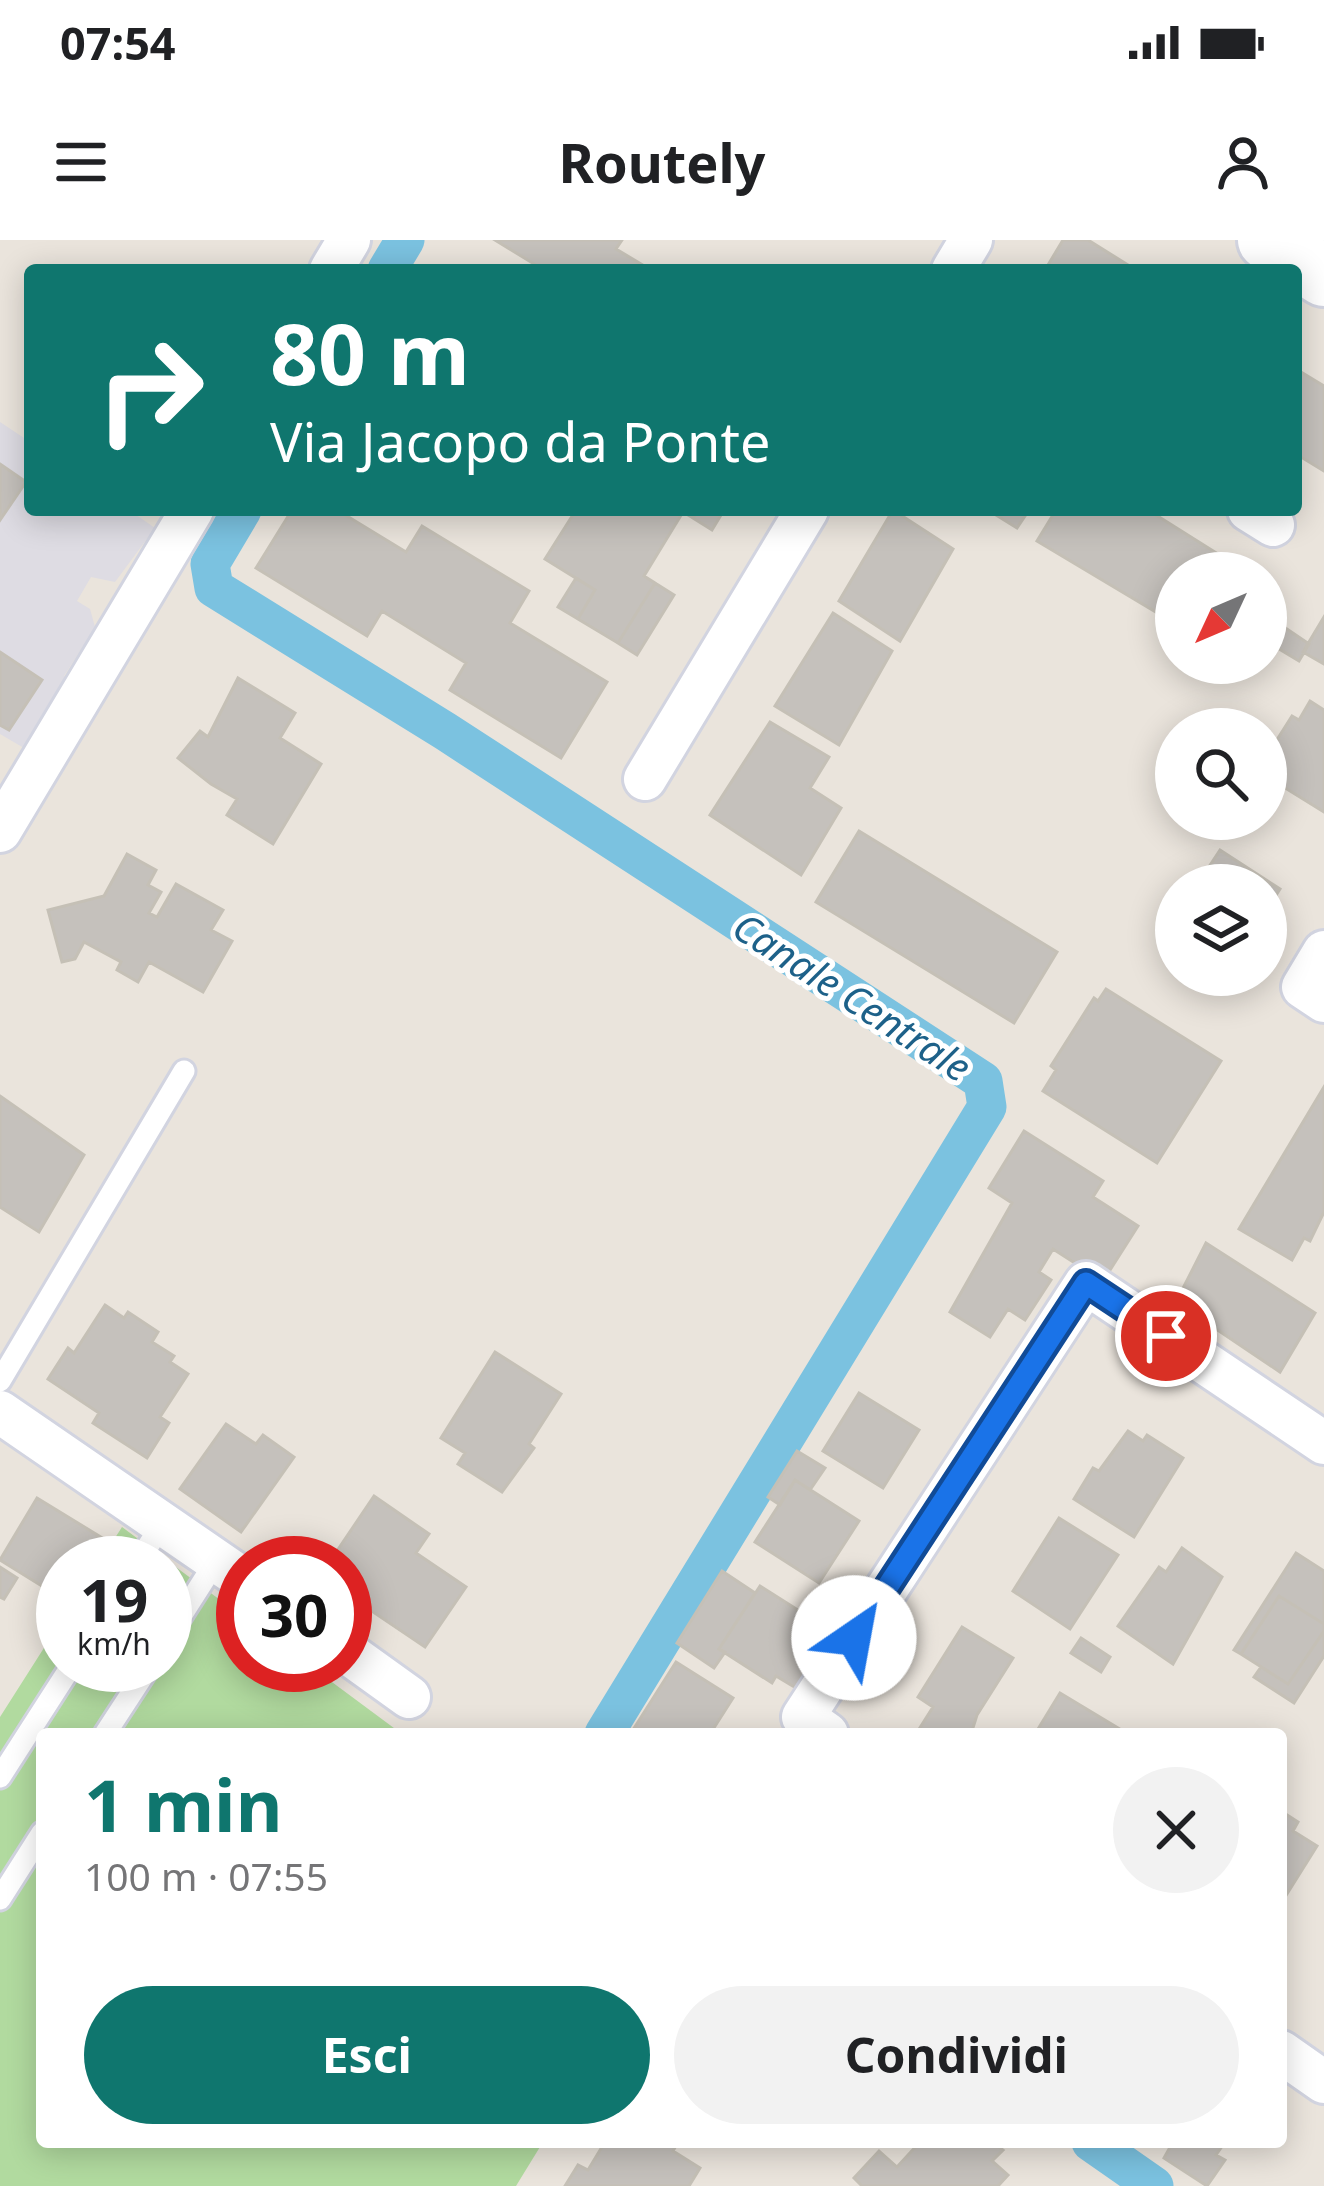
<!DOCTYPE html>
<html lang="it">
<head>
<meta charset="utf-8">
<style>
  :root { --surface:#fff; --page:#f2f2f2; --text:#202124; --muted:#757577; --accent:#0f766e }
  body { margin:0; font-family:"Noto Sans",sans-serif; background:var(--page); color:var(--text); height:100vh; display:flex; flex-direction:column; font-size:45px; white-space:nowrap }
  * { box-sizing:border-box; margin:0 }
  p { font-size:39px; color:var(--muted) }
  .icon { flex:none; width:66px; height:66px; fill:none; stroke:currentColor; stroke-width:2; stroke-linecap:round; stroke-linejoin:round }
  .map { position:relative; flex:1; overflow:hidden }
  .panel { position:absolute; left:36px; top:1488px; width:1251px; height:420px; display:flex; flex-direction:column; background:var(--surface); border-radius:12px; box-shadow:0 6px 30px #0003 }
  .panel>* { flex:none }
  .guide { position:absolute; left:24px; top:24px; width:1278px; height:252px; border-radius:12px; box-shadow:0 6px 30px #0003; background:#0f766e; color:#fff; overflow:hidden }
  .needle { width:78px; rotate:226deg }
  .buttons { position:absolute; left:1155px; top:312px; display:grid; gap:24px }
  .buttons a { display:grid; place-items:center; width:132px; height:132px; border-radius:50%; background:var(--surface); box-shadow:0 6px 30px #0003; font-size:60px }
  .speed { position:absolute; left:36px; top:1296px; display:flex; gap:24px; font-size:60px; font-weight:700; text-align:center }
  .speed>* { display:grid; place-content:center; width:156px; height:156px; border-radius:50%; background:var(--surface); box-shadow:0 6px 30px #0003; line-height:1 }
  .speed small { font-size:30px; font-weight:400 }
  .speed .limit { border:18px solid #d22; background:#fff; color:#111 }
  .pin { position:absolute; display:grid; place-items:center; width:102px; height:102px; color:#fff; margin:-51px; border:6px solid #fff; border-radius:50%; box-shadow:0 3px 12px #0007 }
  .me { position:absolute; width:132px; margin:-66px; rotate:33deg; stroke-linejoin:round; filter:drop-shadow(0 0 9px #0008) }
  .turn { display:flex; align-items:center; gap:42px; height:252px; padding:0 48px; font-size:54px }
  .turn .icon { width:156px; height:156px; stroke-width:2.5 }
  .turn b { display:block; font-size:84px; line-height:102px }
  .round { display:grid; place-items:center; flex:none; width:126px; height:126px; border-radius:63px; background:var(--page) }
  .overview { display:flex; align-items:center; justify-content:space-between; height:204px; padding:0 48px }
  h1 { font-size:72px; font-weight:700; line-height:90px; color:var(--accent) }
  .button { display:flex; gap:24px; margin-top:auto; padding:24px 48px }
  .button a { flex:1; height:138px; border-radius:72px; background:var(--accent); color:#fff; font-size:48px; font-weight:700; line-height:138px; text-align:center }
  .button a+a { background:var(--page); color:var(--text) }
  .status { display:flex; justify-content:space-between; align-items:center; height:84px; padding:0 60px; background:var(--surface); direction:ltr }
  .status svg { height:33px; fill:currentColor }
  header { display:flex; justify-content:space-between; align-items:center; height:156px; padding:0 48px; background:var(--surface); font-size:54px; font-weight:700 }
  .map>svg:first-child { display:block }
</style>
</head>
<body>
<div class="status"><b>07:54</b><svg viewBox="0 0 49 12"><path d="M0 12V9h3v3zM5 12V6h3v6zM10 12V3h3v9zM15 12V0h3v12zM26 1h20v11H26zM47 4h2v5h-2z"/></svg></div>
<header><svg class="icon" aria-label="menu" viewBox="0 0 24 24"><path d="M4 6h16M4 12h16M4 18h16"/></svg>Routely<svg class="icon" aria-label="person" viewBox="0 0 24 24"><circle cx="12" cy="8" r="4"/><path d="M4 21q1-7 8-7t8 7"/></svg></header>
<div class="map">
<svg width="1324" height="1946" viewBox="0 0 1324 1946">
  <rect width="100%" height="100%" fill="#eae4dc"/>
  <path fill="#dedce3" d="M0,182L30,202V270H129L155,288L115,342L91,337L77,361L90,369L95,387L64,436L70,440L29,511L0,494Z"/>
  <path fill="#b1da9f" d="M122,1287L243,1377V1425H309L402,1494H42V1902H543L516,1946H0V1477L63,1378V1425H165V1323H99Z"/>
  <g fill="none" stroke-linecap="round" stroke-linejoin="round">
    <path stroke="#7bc2e0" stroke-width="39" d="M387,30L405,0
      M242,270L210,324L214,348L445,491L983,841L987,867L604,1494
      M1091,1902L1154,1946"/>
  </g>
  <path fill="#c5c1bc" stroke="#c5c0b6" stroke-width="3" d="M495,0H622L616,9L651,30H544Z
    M1063,0H1088L1136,30H1045Z
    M1296,129L1324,146V231L1296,214Z
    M0,224L26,242L0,280Z
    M292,270H337L406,312L422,286L529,351L510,383L607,442L561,518L450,450L466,423L382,371L367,396L256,328Z
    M576,270H698L693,278L683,272L644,336L655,343L618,403L578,379L595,350L545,319Z
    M698,270H724L712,290L693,278Z
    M893,270L953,309L900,401L839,361Z
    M988,270H1029L1017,288Z
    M1056,270H1148L1237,326L1233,333H1176V384L1037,301Z
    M576,338L595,350L578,379L558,367Z
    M655,343L674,355L637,415L618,403Z
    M833,373L892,411L839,505L775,466Z
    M1324,377V424L1303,412Z
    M1281,385L1309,404L1299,421L1271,404Z
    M0,412L42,440L9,490L0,485Z
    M238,438L295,473L280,498L321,524L273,604L227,575L237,559L211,544L178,518L200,491L208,497Z
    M1310,461L1324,470V572L1266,536V517L1292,476L1299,480Z
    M770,482L829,517L810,548L841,568L801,635L710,575Z
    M859,591L1057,712L1014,783L816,662Z
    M1220,610L1280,649L1266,671V645H1197Z
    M127,614L156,630L148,645L161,652L149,673L157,677L176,644L223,670L211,690L232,701L203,752L149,722L138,742L117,730L121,722L84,702L75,719L62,722L48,670L104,656Z
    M1106,749L1221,821L1157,923L1043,851L1056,830L1051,826L1094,758L1098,761Z
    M1324,847V972L1310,1001L1304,998L1292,1020L1239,989Z
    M0,856L84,915L39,992L0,967Z
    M1024,891L1103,941L1093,957L1138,986L1103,1041L1053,1009L1039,1032L1051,1040L1025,1080L1008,1069L990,1097L950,1072L1012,963L989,948Z
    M1206,1003L1315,1073L1280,1132L1176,1062Z
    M105,1065L124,1078L128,1072L158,1092L152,1102L174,1116L170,1122L188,1134L160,1177L169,1183L147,1218L93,1183L99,1173L48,1139L68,1108L74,1113Z
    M495,1112L561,1154L529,1204L534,1208L502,1252L458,1224L465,1213L441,1198Z
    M859,1153L919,1190L883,1248L823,1211Z
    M226,1184L256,1204L263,1195L294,1217L241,1292L180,1249Z
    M1128,1191L1143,1201L1147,1195L1183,1218L1134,1297L1074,1259L1093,1228L1099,1231Z
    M797,1211L825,1228L810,1250L795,1240L780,1265L768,1257Z
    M795,1240L859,1281L819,1343L755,1302Z
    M374,1256L429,1294L416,1313L466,1347L425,1407L345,1353V1323L337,1311Z
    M37,1258L104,1299L89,1323H63V1359L0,1320Z
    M1059,1278L1118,1315L1070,1389L1013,1351Z
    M1182,1308L1222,1337L1173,1424L1118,1386L1159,1327L1166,1332Z
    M1296,1313L1324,1331V1384L1279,1356L1241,1414L1234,1410Z
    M0,1327L17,1338L4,1359L0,1357Z
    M722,1331L755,1353L719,1409L725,1412L714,1428L677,1403Z
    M760,1346L812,1379L808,1385L829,1399L796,1448L776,1436L772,1443L719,1409Z
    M1279,1356L1324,1384V1391L1288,1444L1241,1414Z
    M962,1387L1013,1418L977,1475L971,1494H916L933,1467L918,1457Z
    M1324,1391V1416L1294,1463L1254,1437L1261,1427L1288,1444Z
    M1081,1398L1110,1417L1101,1432L1071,1413Z
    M676,1422L733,1458L710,1494H638L633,1490Z
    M1060,1453L1123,1491L1121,1494H1035Z
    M1281,1571L1298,1582L1293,1591L1317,1606L1285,1657L1281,1655Z
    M605,1902H674L677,1904L673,1911L700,1928L689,1946H565L578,1925L588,1930Z
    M920,1902H993L1003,1910L992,1921L1008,1935L998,1946H862L854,1938L879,1911L897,1927Z
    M1173,1902H1225L1216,1915L1225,1920L1207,1946L1164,1918Z"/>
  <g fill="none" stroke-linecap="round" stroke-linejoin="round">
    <g stroke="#d2d4e0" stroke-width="27">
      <path id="service" d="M0,1141L184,831
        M137,1323L163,1283
        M165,1401L216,1321
        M105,1494L150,1425
        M0,1537L72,1425
        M0,1659L42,1593"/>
    </g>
    <g stroke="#d2d4e0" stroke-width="48">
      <path id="minor" d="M331,30L349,0
        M953,30L971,0
        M1249,270L1273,285
        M645,539L807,270
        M0,591L192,270
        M1324,712L1303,747L1324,761
        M0,1172L243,1339
        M345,1411L409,1457
        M827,1494L803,1477L1086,1043L1324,1203
        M1281,1812L1324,1842"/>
    </g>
    <g stroke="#d2d4e0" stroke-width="66">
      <path id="secondary" d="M1268,0L1324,36"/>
    </g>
    <use href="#service" stroke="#fff" stroke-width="21"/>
    <use href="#minor" stroke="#fff" stroke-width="42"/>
    <use href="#secondary" stroke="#fff" stroke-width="60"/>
  </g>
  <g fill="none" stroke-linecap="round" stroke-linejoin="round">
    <g stroke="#114b97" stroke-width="30">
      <path id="route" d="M854,1398L1086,1043L1166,1096"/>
    </g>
    <use href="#route" stroke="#1a73e8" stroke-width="21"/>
  </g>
  <g text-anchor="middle" stroke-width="10" stroke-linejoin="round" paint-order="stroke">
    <g font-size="39" font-style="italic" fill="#1d6189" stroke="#fff">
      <text transform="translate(852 757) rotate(33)" y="14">Canale Centrale</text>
    </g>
  </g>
</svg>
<div class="buttons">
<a><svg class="needle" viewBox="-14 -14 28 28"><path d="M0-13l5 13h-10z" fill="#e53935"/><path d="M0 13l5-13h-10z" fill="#757577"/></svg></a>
<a><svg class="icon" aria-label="search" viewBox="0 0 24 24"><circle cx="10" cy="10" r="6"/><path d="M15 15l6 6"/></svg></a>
<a><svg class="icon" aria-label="layers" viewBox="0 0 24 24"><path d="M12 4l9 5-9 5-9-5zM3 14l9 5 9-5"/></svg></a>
</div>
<div class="speed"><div>19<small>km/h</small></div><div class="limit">30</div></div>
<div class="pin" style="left:1166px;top:1096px;background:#d93025"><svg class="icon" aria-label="arrive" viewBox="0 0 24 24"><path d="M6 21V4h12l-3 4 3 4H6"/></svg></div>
<svg class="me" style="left:854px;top:1398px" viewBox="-20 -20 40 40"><circle r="19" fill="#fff"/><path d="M0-13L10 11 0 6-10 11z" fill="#1a73e8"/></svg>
<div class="guide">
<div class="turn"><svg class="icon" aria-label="right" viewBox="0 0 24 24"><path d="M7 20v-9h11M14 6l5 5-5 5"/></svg><div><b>80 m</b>Via Jacopo da Ponte</div></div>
</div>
<section class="panel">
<div class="overview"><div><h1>1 min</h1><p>100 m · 07:55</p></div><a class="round"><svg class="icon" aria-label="close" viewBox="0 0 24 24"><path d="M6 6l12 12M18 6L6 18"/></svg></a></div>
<div class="button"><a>Esci</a><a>Condividi</a></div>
</section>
</div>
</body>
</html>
